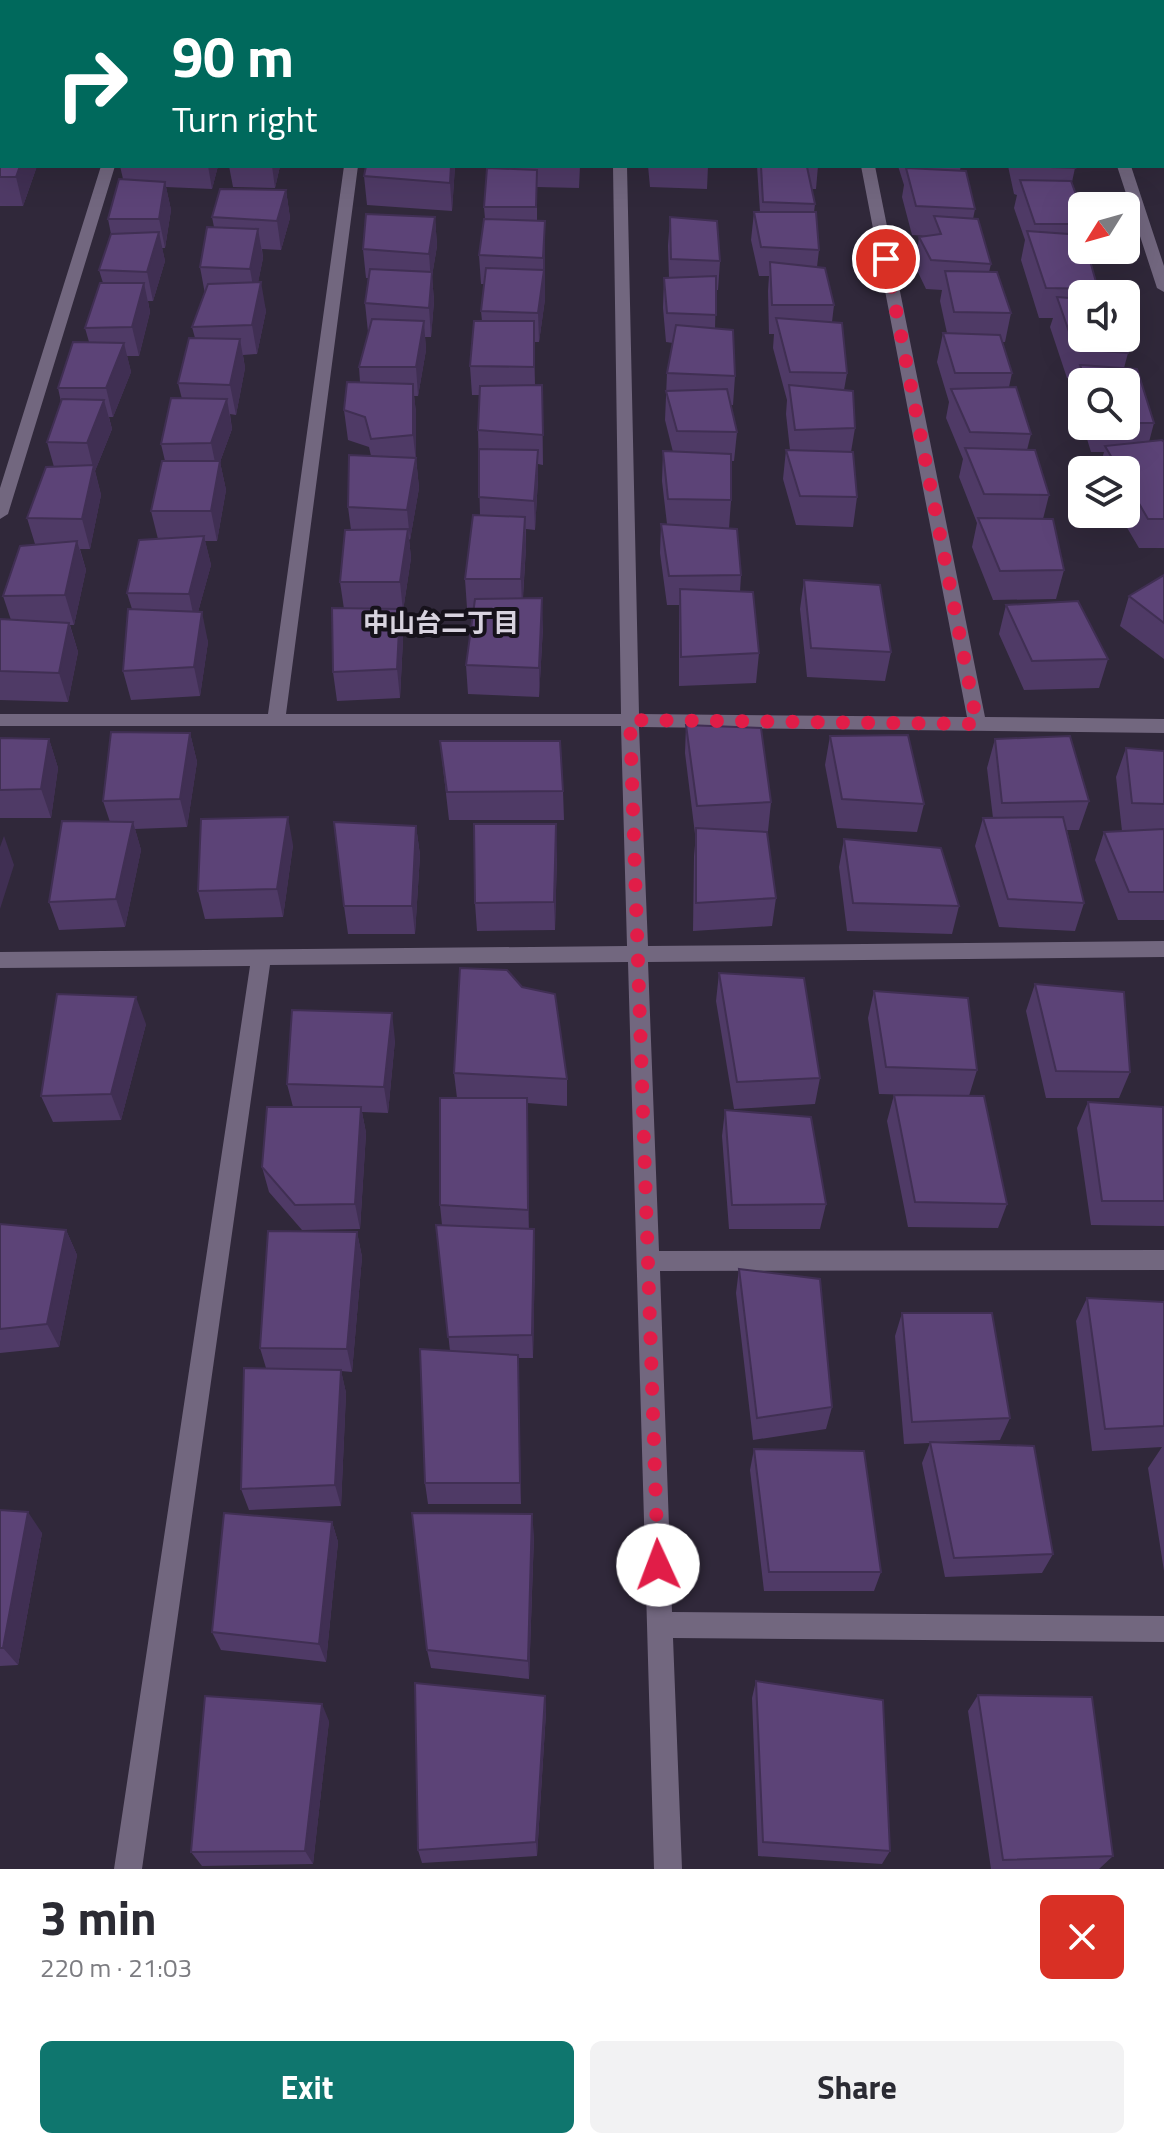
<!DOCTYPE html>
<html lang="en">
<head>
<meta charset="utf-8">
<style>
  :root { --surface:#fff; --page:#f2f2f3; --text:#2b2b33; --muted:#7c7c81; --accent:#0f766e }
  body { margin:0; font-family:"Titillium Web","Noto Sans JP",sans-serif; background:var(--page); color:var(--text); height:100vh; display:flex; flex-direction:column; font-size:30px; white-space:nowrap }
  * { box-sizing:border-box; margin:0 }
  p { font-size:26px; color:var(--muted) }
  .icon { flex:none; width:44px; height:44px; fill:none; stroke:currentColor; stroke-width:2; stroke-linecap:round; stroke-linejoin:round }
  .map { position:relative; height:1869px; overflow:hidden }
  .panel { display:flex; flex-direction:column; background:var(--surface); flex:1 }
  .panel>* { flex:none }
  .guide { position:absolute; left:0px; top:0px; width:1164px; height:168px; box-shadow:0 8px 32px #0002; background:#00695c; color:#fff; overflow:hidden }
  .needle { width:52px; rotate:233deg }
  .controls { position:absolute; left:1068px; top:192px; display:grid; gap:16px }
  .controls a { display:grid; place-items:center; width:72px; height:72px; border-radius:12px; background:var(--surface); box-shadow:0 8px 32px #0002; font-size:40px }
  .pin { position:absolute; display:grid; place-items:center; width:68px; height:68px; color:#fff; margin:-34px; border:4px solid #fff; border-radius:50%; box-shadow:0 2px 8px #0007 }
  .me { position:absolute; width:88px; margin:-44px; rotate:358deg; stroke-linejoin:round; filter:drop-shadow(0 0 6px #0008) }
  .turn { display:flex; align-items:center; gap:28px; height:168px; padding:0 40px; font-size:36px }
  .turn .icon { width:104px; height:104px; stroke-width:2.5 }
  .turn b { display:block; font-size:56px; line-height:68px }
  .round { display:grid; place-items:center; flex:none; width:84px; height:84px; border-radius:12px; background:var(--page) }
  .head { display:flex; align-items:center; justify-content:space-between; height:136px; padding:0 40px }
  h1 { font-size:48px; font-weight:700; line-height:60px }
  .cta { display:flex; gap:16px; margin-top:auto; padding:16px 40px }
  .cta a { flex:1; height:92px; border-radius:12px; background:var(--accent); color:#fff; font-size:32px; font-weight:700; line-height:92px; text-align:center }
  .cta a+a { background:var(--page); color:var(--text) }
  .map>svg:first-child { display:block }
</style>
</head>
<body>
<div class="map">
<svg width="1164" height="1869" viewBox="0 0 1164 1869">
  <rect width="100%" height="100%" fill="#30283a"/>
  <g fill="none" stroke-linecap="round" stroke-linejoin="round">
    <path fill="#72677f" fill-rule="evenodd" d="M951,0H983L984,2H952Z
      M1162,16H1164V24H1162Z
      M0,127H2V135H0Z
      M1162,138H1164V146H1162Z
      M101,166H115L8,514L0,519V488Z
      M344,166H358L286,714H621L613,166H627L639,714L967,717L861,166H875L985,717L1164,719V733L639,727L648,946L1164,941V957L648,962L659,1251L1164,1250V1270L660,1271L672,1612L1164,1616V1642L673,1638L682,1869H654L628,962L270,965L142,1869H114L250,966L0,968V952L627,946L621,726H0V714H268Z
      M1117,166H1131L1164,266V292L1157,288Z"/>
  </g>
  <path fill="#4f3a66" d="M0,0L2,2V113H0Z
    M1133,0H1164V12H1162V2H1134Z
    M1164,68V128H1162V74Z
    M0,135L37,166L23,206H0Z
    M120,166H218L212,189L166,187L171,210L165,248H162L165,261L153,301H148L150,312L139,356H127L131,372L113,417H109L112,429L95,471L101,495L90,549H80L86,570L74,625H70L78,652L68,702L0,700V619L11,620L3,596L35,544L27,518L54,467L47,442L61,402L58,388L89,342L85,328L103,283L99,270L111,234L108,219L123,179Z
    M229,166H280L275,188L233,187Z
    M455,166L452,211L367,205L364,176Z
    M515,166H580L579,188L537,187V221H545V299L539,342H534L535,385H542L543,465L538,464V479L535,530L526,529V547L523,598L543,627L539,697L468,694L466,665L474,608H467L465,579L480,515L478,430L480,395H472L470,366L482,321L481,311L484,284H481L479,255L485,219L484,207L515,169Z
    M648,166H708L707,189L650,187Z
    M757,166H818L816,189H812L815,204L814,212L819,250L817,267L834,305L832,322L847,373L844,390L855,428L851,452L857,497L853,527L796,525L783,479L786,450H790L786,414L787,400L773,348L774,334H769L768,291L769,276H759L751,240L754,212H760Z
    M898,166H961L960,170L975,209L973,219L991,264L989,272L1011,313L1005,342H1002L1012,373L1009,387L1031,434L1027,450L1049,495L1043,519L1064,570L1056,599L993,600L972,547L977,523L959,477L963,459L946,418L949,402L937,362L943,333H947L940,301L942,290L926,289L915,266L919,237L927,236L912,235L902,197L904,185Z
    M1008,166H1074L1075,168L1072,182L1082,211V250L1098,289L1097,294H1082V338L1128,353L1124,368L1154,423L1149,442H1164V548H1139L1119,514H1126V470H1099L1104,452H1091L1083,426H1126V382H1082V422L1073,394L1077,379L1067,378L1050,327L1053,318H1039L1021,260L1025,240L1014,208L1017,195L1014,194Z
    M286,190L290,218L281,250L262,249L263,258L258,282L266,311L257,354L243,355L245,368L236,415L230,414L232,429L220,462L226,490L217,541H205L211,565L198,612L208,642L200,696L131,700L123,671L132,609L127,593L158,539L151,511L165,461L161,444L182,399L178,383L195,338L192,327L205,294L200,267L214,227L212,217Z
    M435,217L437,246L432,276L434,301L431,337H425L426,350L418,396H414L416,413V458L419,488L410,540L409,539L411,558L403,611H400L403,639L400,698L337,701L333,672L344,609L340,582L351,530L348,507L371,456L369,447L348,440L344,410L360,382L359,367L369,332H368L365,303L368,278H366L363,249Z
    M670,217L720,261L718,290H716L715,328L735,376L733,405H730L737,432L734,461H731V500L729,529L741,575L740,592L759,653L756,683L679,686V605H667L660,553L661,524H667L662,481L663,451L673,452L665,420L667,373L673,343L666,342L663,308L664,278H669L668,246Z
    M1164,575V659L1120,626L1129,596Z
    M804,580L891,652L885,681L807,677L800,609Z
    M1006,605L1108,659L1099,688L1024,690L999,634Z
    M686,725L771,802L768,831H759L776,898L772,926L693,931L694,856L696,834H695L685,753Z
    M190,733L197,762L187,827L135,829L141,850L125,927L59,930L49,902L110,822L103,801Z
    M830,736L924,804L917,832L837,828L825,765Z
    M0,738L49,739L58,768L51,818H0Z
    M995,739L1089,801L1079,830H1067L1084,903L1075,931L999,927L975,846L983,818H993L987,768Z
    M440,741L563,791L564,820H449Z
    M1126,748L1164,751V920H1118L1095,860L1104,832L1122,831L1116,777Z
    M416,826L420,855L415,934H348L344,906Z
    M844,839L959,906L952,934L847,931L839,867Z
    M293,845L283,917L205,919L198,891Z
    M557,853L555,930L477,931L475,903Z
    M719,973L820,1078L815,1104L734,1109L716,1001Z
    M1035,984L1130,1072L1119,1098H1046L1026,1011Z
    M874,991L977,1070L969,1096L1007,1204L998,1228L908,1227L887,1121L894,1095L960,1096L879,1094L868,1018Z
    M146,1024L121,1120L53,1122L41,1096Z
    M395,1040L388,1113L362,1112L366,1133L360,1229L302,1230L269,1192L262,1167L293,1107L287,1084Z
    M454,1073L567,1079V1106L527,1103L529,1229H534L535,1254L533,1358H518L521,1504H428L425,1483L450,1351L436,1225H442L440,1205L457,1098Z
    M1088,1102L1164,1109V1226L1091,1225L1077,1128Z
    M725,1110L826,1204L820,1229H729L722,1136Z
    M0,1224L66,1230L77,1255L59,1347L0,1353Z
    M357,1232L362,1257L352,1372L341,1371L346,1393L341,1506L249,1510L241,1489L266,1368L260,1348Z
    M739,1269L832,1407L826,1429L753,1440L736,1293Z
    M1087,1298L1164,1302V1571L1148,1468L1162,1447L1092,1451L1076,1321Z
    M902,1313L1010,1418L1000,1440L941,1442L1053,1554L1042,1573L945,1577L922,1463L930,1443L904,1444L895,1336Z
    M754,1449L881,1572L874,1591H764L750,1470Z
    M0,1510L42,1533L18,1665L0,1666Z
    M332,1522L338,1542L326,1662L221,1650L212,1632Z
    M534,1535L529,1679L431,1668L427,1650Z
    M756,1681L890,1851L882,1864L758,1856L752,1698Z
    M978,1695L1113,1856L1099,1869H991L968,1711Z
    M545,1696L546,1712L537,1856L422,1863L418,1850Z
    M329,1721L313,1864L202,1866L191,1852Z"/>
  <path fill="#402f53" d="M0,0H14V2H2V62L0,66Z
    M20,166H37L23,206L16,177Z
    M208,166H218L212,189Z
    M272,166H280L275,188Z
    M451,166H455L452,211L450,183Z
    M165,182L171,210L165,248L159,219Z
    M286,190L290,218L281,250L277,221Z
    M435,217L437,246L432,276L434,301L431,337L429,308L431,283L429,254Z
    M545,221V299L539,342L538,313L543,276V258Z
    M258,229L263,258L255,298L250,269Z
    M159,232L165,261L153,301L147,272Z
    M261,282L266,311L257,354L252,325Z
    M144,283L150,312L139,356L132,327Z
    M424,321L426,350L418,396L416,367Z
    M240,339L245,368L236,415L230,385Z
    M124,343L131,372L113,417L106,388Z
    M413,384L416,413V461V458L419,488L410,540L407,510L416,462L413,435Z
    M227,399L232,429L220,462L226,490L217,541L211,511L217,472L211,443Z
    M104,400L112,429L95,471L101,495L90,549L82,519L93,467L87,443Z
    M538,450V479L535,530L534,501Z
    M525,517L526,547L522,608L521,579Z
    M408,529L411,558L403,611L400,582Z
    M204,536L211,565L195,623L189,594Z
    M77,541L86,570L74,625L65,595Z
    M542,598L543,627L539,697V668Z
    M400,609L403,639L400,698L397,669Z
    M202,612L208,642L200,696L194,667Z
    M69,623L78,652L68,702L59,673Z
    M190,733L197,762L187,827L180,799Z
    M49,739L58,768L51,818L41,789Z
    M288,817L293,845L283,917L277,889Z
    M133,822L141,850L125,927L116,899Z
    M556,824L557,853L555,930L554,902Z
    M416,826L420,855L415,934L412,906Z
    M4,836L14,865L0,909V847Z
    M136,997L146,1024L121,1120L111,1094Z
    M392,1013L395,1040L388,1113L384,1087Z
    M527,1098L528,1124L529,1235L528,1210Z
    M361,1107L366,1133L360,1229L355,1204Z
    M534,1229L535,1254L533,1358L532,1335Z
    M66,1230L77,1255L59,1347L47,1324Z
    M357,1232L362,1257L352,1372L347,1349Z
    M518,1355L519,1378L521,1504L520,1483Z
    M341,1370L346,1393L341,1506L335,1485Z
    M28,1512L42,1533L18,1665L3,1648Z
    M532,1514L534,1535L529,1679L528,1661Z
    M332,1522L338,1542L326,1662L319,1644Z
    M545,1696L546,1712L537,1856L536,1842Z
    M322,1704L329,1721L313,1864L305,1851Z"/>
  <path fill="#5c4377" stroke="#402f53" stroke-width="2" d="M2,59V85H0V64Z
    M0,135H2V166H20L16,177H0Z
    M366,166H451L450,183L364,176Z
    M761,166L807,167L815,204L763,202Z
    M1023,166H1074L1075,168Z
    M487,168L537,170L536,207H484Z
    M906,168L966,171L975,209L916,206Z
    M119,179L165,182L159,219H108Z
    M1020,180L1071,181L1082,211V224H1035Z
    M220,189L286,190L277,221L212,217Z
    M754,212H816L819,250L761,247Z
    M366,214L435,217L429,254L363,249Z
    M934,216L978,219L991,264L931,260L919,237L941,234Z
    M670,217L717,221L720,261L671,259Z
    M484,219L545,221L543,258L479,255Z
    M207,227L258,229L250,269L200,267Z
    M1027,231L1082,235V250H1087L1098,289L1046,288Z
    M159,232L147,272L99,270L111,234Z
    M770,262L825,268L834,305H772Z
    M486,268L544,270L538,313L481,311Z
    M370,269L432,272L429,308L365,303Z
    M945,271L997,272L1011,313L954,312Z
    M716,276V315L667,313L664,278Z
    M261,282L252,325L192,327L208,284Z
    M100,283H144L132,327L85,328Z
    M1057,297L1082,299V338H1124L1128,353L1075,349Z
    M776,318L842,323L847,373L790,372Z
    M372,319L424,321L416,367H359Z
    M474,321H534V367L470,366Z
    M676,325L733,330L735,376L667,373Z
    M943,333L1000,335L1012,373H955Z
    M189,338L240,339L230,385L178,383Z
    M73,342L124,343L106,388H58Z
    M1080,365L1137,369L1154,423H1126V382H1086Z
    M347,382L413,384V435L371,439L365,417L344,410Z
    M542,385L543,435L478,430L480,386Z
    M789,385L853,391L855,428L795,430Z
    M1016,387L1031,434L970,432L951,389Z
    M727,389L737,432L677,431L666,391Z
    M171,398L227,399L211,443L161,444Z
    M62,399L104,400L87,443L47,442Z
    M1162,440L1164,442V519H1148L1126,481V470H1119L1105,446Z
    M965,448L1035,450L1049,495L984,494Z
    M479,449L538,450L534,501L479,497Z
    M786,450L853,452L857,497L800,496Z
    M663,451L731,454V500L668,499Z
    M349,455L416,458L407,510L348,507Z
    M162,461H220L211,511H151Z
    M94,465L82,519L27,518L46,467Z
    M473,515L525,517L521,579H465Z
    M978,518L1053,519L1064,570L1000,571Z
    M661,524L737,529L741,575L669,576Z
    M408,529L400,582H340L345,530Z
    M204,536L189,594L127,593L139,540Z
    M77,541L65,595L3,596L20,546Z
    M1164,575V623L1129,596Z
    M804,580L880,585L891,652L811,648Z
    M680,589L753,592L759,653L681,657Z
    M542,598L539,668L466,665L475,599Z
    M1078,601L1108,659L1032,661L1006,605Z
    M332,608L400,609L397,669L333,672Z
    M128,609L202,612L194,667L123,671Z
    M0,619L69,623L59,673L0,671Z
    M686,725L761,728L771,802L697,806Z
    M111,732L190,733L180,799L103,801Z
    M908,735L924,804L842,799L830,736Z
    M1070,736L1089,801L1002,803L995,739Z
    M0,738L49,739L41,789L0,790Z
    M440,741H560L563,791L447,792Z
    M1126,748L1164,751V804L1132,803Z
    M288,817L277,889L198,891L201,819Z
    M1063,817L1084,903L1008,899L983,818Z
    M62,821L133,822L116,899L49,902Z
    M334,822L416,826L412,906H344Z
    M474,824H556L554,902L475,903Z
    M696,828L767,832L776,898L696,903Z
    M1164,829V892H1129L1104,832Z
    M844,839L941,848L959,906L853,903Z
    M460,968L507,970L522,987L555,994L567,1079L454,1073Z
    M719,973L804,978L820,1078L737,1082Z
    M1035,984L1124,992L1130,1072L1056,1071Z
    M874,991L968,998L977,1070L886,1067Z
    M57,994L136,997L111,1094L41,1096Z
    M292,1010L392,1013L384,1087L287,1084Z
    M894,1095L984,1096L1007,1204L915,1202Z
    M440,1098H527L528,1210L440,1205Z
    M1088,1102L1163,1107L1164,1201H1102Z
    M267,1107H361L355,1204L295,1205L262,1167Z
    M725,1110L811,1117L826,1204L732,1205Z
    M0,1224L66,1230L47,1324L0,1329Z
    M436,1225L534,1229L532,1335L448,1337Z
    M268,1231L357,1232L347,1349L260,1348Z
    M739,1269L820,1279L832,1407L757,1418Z
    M1087,1298L1164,1302V1426L1105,1429Z
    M902,1313H992L1010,1418L912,1422Z
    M420,1349L518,1355L520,1483H425Z
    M244,1368L341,1370L335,1485L241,1489Z
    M930,1442L1034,1446L1053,1554L954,1558Z
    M754,1449L864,1451L881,1572H769Z
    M0,1510L28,1512L3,1648H0Z
    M224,1513L332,1522L319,1644L212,1632Z
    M412,1513L532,1514L528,1661L427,1650Z
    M756,1681L883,1700L890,1851L763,1842Z
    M415,1683L545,1696L536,1842L418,1850Z
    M978,1695L1092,1697L1113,1856L1003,1860Z
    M205,1696L322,1704L305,1851L191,1852Z"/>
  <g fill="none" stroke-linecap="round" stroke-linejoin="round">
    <path stroke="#e11d48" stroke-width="14" stroke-dasharray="0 25.2" d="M658,1565L630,720L977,724L886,259"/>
  </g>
  <g text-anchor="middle" stroke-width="8" stroke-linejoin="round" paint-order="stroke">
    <g font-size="26" font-weight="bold" fill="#d8d3df" stroke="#16121b">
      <text x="441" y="632">中山台二丁目</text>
    </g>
  </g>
</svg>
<div class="controls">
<a><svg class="needle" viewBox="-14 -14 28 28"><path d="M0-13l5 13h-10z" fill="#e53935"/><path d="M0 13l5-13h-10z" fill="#7c7c81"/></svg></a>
<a><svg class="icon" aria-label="sound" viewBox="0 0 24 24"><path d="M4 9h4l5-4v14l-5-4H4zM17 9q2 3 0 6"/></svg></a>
<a><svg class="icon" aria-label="search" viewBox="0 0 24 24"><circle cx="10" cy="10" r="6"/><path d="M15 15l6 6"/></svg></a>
<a><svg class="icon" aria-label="layers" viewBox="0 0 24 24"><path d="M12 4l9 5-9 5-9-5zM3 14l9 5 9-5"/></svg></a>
</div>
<div class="pin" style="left:886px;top:259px;background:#d93025"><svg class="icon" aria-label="arrive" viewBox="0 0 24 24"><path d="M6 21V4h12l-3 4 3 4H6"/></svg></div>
<svg class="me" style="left:658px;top:1565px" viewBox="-20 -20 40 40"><circle r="19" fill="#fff"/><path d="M0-13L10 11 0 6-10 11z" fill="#e11d48"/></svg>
<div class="guide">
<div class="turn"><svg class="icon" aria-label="right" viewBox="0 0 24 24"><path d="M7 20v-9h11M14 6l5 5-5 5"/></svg><div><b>90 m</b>Turn right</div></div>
</div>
</div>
<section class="panel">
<div class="head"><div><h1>3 min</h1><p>220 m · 21:03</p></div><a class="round" style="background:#d93025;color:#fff"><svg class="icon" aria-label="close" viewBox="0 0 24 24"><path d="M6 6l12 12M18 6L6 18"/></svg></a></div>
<div class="cta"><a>Exit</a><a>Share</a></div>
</section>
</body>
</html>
